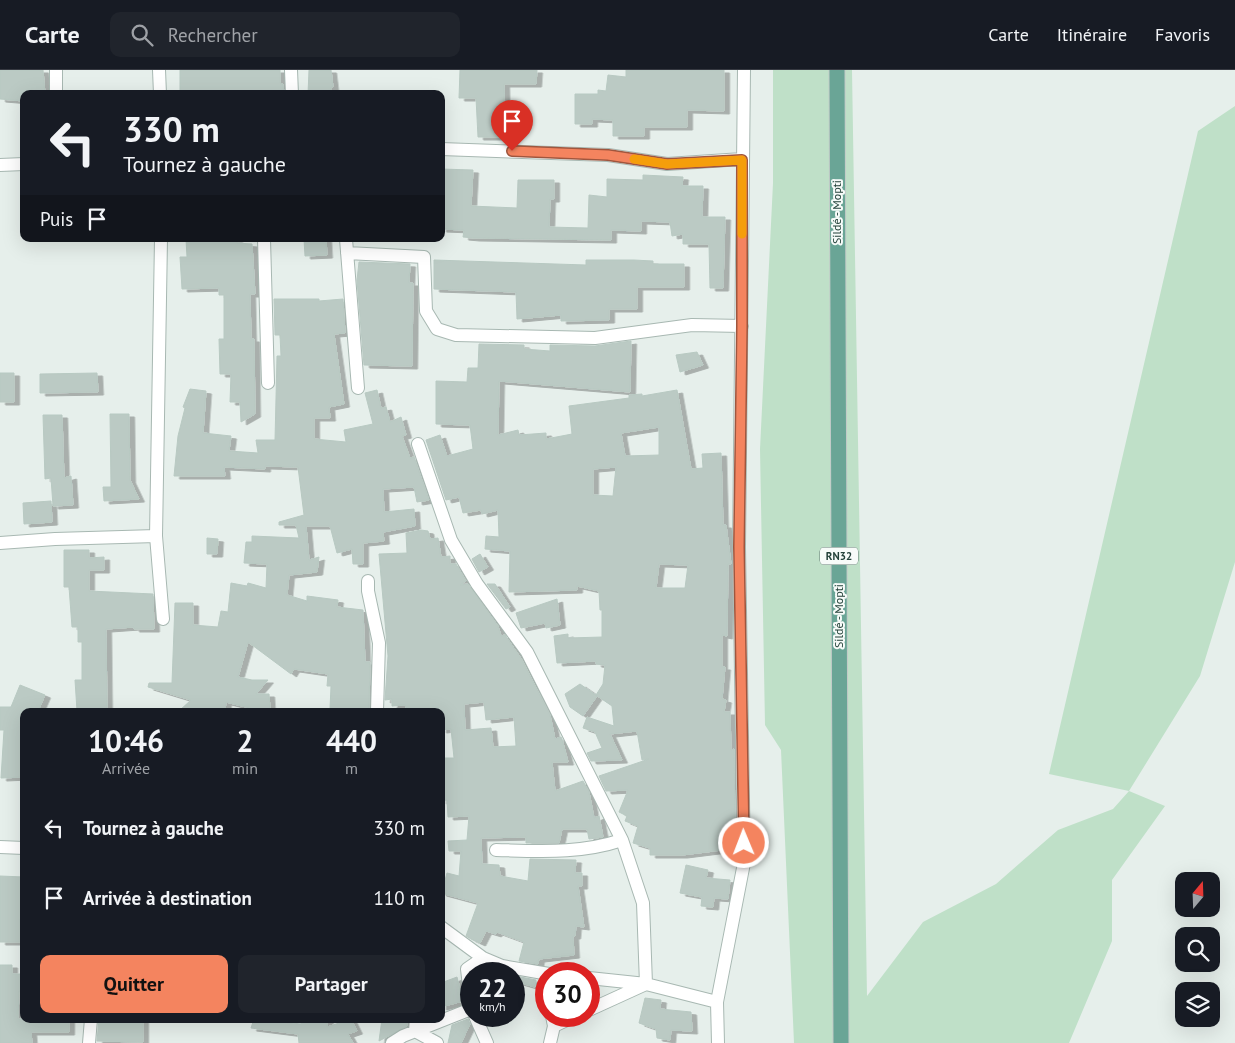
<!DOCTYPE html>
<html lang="fr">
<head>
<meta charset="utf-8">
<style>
  :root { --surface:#171b24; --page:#20242c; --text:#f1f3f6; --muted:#9ea1a6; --line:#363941; --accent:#f4845f }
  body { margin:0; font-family:"PT Sans",sans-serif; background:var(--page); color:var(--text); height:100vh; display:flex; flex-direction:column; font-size:19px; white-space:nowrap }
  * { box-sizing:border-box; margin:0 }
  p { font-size:16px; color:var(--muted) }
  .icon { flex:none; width:28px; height:28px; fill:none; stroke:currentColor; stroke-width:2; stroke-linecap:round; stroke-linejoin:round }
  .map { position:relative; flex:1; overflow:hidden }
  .side { position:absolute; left:20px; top:638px; width:425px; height:315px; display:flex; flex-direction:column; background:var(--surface); border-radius:10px; box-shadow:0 5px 20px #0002 }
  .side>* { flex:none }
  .top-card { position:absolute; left:20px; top:20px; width:425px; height:152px; border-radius:10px; box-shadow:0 5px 20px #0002; background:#171b24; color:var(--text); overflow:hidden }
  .needle { width:32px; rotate:19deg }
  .tools { position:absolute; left:1175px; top:802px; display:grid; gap:10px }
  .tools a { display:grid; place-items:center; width:45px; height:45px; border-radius:10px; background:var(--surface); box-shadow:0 5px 20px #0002; font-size:25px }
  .speed { position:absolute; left:460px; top:892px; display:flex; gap:10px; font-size:25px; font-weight:700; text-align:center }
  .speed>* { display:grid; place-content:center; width:65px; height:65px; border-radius:50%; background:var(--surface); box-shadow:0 5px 20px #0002; line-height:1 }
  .speed small { font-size:12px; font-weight:400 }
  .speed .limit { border:8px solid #d22; background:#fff; color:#111 }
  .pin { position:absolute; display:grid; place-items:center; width:42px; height:42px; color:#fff; margin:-51px -21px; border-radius:50% 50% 50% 0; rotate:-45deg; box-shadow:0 0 5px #0007 }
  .pin .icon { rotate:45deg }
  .me { position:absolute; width:55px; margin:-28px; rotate:359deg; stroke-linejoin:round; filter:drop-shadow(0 0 4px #0008) }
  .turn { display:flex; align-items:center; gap:18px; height:105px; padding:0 20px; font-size:22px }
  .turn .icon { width:65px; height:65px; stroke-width:2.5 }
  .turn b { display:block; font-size:35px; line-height:42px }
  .then { display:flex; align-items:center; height:48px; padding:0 20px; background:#0003; gap:10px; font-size:19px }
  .eta { display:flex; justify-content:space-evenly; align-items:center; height:85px; text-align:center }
  .eta b { font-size:30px; font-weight:700; line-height:35px }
  .primary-button { display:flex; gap:10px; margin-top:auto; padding:10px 20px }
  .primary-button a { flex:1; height:58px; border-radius:10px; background:var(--accent); color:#111; font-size:20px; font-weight:700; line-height:58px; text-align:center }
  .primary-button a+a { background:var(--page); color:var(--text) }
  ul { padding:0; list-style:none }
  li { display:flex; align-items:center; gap:15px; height:70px; padding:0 20px }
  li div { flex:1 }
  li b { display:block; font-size:19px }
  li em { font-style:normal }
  header { display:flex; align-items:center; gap:30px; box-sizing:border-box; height:70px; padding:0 25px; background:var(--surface); border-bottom:1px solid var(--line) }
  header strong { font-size:24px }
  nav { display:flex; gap:28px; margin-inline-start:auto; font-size:18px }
  .search { width:350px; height:45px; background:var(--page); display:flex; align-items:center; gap:12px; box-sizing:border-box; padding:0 18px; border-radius:10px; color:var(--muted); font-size:19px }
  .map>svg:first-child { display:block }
</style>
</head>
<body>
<header>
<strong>Carte</strong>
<div class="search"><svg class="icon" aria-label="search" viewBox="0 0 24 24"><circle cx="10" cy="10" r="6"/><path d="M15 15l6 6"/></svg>Rechercher</div>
<nav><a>Carte</a><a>Itinéraire</a><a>Favoris</a></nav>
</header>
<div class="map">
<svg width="1235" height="973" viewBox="0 0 1235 973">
  <defs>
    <filter id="shadow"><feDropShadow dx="5.5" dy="3" stdDeviation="0" flood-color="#0004"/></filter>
  </defs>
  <rect width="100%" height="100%" fill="#e6efeb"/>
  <path fill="#bfe0c8" d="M773,0H852L867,926L923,852L996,814L1058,760L1113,739L1129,721L1049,704L1198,61L1235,36V492L1200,606L1129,721L1165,736L1112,810V871L1069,973H794L781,680L765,655L760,379L773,113Z"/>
  <path fill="#bbcac4" stroke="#b8c9c2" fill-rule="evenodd" filter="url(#shadow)" d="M0,0H43L45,24H24V31L0,29Z
    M180,0H280V13L283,14L284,24L180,22Z
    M309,0H331L333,17H331L330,24H308Z
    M460,0H537L536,14H504L505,67H478L476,28H459Z
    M626,0H724V41L687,40V57H644V66H613V50L592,49V54H575V24H598V20L606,21L608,5L626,7Z
    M441,99L473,100L471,136L517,138L518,110H554V129H550L549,157L588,158L589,125L607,127V109L643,110V105L683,107L682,116H703L702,147H725L723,218H710L709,174H683V164L672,166L670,152L641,151V161L611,160V170L474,168L463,167L464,160L441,159Z
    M186,169H237V173L252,174L255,224H250L251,269H254L255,344L241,352L240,332H230L231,304H220L219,269H224V225H219V218L182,219L180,187H187Z
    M304,169H326L327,185L305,186Z
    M434,190L586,195V190H634L653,191V194H684V217H637V239H609V250L561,251V245L517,249L516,222L434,219Z
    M359,192L410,194L409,213H413L412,296L364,295L357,210Z
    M274,229H319V231L343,229L345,263L334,264L344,334L329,337L330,348H314V369L346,372L344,360L373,354L365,323L377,320L381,338L386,337L390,352L401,347L406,365L402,366L410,388L414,387L429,430L417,432L414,417L383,419L384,442L414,439L415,456L383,462L384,471L363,473V494H353L352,479L337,483L330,456H306L309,490L319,487L317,502L289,505L287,525L307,531V526L338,530L337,537L363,540L365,592H370L369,640L330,639L331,616H327L328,604L294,599L291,604L248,572L238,607L252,610H268L256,624H269L270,639L258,640L226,632L225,641H179L191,630L148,617L149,613H172L175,533H193V555L218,557L221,541L228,542L231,513L247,516L248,513L266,518L267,494L244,493L246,472H252V466L299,468L296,455H279V452L304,445L298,397L265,396V399L224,397L225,406H174L178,366L185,338L183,337L190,319L206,321L203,363L231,366L229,381L258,383L256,370H275L277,286H281L280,265H275Z
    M631,271L630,322L499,311L498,365L518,360L519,365L546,363V369L572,364L569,336L629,328V325L642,324V326L677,320L691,399L703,398L702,384L721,383L723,455H726L731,494H728L727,566L722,565V597H725L722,629L726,630L724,642H730L731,680L734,679L735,760V763L730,762L729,771L720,769L722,780L682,785H650V778L633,773L638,756L625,751L627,746L619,742L628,720L606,721L599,706L649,689L642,690L637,661L610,664L622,690L591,691L587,683L602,678L595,662L583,658L587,647L614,656L612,636L596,625L603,614L605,595L596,594V591L557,593L554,566L568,564V568L602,567V540H600L599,521L577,516V520L509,522L510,481L485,479L486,466L499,467L498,440L482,444L481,440L463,443L459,427L446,430L426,370L440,365L447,386L473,379L470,355L436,354V311L467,312L468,298H478L479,274L524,275V279L550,281V275L595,276ZM659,357V385L625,386L621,363ZM616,397L613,426L593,425V399ZM659,494L688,495L685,518H656Z
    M697,282L703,295L680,302L676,285Z
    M0,303H14V332H0Z
    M97,303L98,322L40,323V304Z
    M110,344H129L130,410L139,429L104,431L103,417H111Z
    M43,345H62L64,408L71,406L73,435L53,436L51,408L45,409Z
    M51,431L52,452L24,454L23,433Z
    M421,460L428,461L430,469L438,468L441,487L450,486V494H456L466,511L460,515L468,514L498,556L501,566L505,565L522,590L550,645L555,669L561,667L562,669L568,692H552L555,721L583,711L589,722L594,748L599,746L603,767L589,769L587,759H562L559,773H526V767L481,768L482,794L499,795L500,806L528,811L530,789L576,790L575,803H582V816H578L584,857L576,856L575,866H573L574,885L539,889L538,894L519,891L524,872L497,862L496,864L486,861L480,873L471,869L466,866L478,833L441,823V813L444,814L447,803L459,806L461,781H449L448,771L467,770L469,746L448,747L447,730L441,731V688H454L451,659L441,660V641H430V638H406L405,635L392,636V629L385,630L388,586L379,484L407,483L406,463ZM484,632L486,650L514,647L516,676L493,677L491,658L465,660L464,634Z
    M207,468L218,469L217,484H207Z
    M64,480H89V488L104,487V500H89V521L153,524L154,559H134V557L106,559L107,641H77L75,610H82V572H78V557H72L69,517H64Z
    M480,484L488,497L479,502L472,489Z
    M487,514H495L510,537L506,539Z
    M557,529L560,555L546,558L545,553L521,558L516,543Z
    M580,614L597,626L583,646L570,637L565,624Z
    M20,615L45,625L38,641H24V707L1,708L4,660H0V637H11Z
    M686,795L708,800L706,808L730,810L728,829L714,828L713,837L701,836L702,827L680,823Z
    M0,806L24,807V849H20L21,872H0Z
    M0,895H12V904H24V921H19L18,949H69V962H31L32,973H0Z
    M515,906L536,910L535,917L514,911Z
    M457,907L463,931L441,937V913Z
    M645,928L661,930L660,939L691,942L692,961L671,960L670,970L657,968L656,959L639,953Z
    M99,949H143V972L97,971Z
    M254,949L301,954L302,949H328L327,957L351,949L357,961L348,964L353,973H299L298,964L251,958Z
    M382,949H408L407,956L379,971Z
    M468,949L470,954L461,973H448L452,955Z"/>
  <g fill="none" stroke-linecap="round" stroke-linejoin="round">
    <g stroke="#a8b8b2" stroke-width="14">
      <path id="street" d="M56,0V24
        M159,0L160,24
        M291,0L292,24
        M441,79L608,85L667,94L742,89
        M0,95L24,94
        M161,169L156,466L163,549
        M264,169L268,313
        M346,169L358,318
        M347,183L424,187L426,241L437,259L456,265L595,268L692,255L742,256
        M418,374L451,470L477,514L527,582L622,770L643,833L646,914L589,940
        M0,473L55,469L156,466
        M368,511V521L379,573L377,641
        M0,777L24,778
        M496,780C540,781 580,784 622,770
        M441,857L483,888L502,896L549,904
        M589,908L646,914L717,932
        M471,933L467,899L483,888
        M475,946L487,973
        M416,949L415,961L437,973
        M554,956L575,946
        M89,973L91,949
        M392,973L403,966L471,939
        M550,973L554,956L552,946
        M718,973L717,932L744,793L739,477L744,0"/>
    </g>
    <g stroke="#c2cac8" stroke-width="17">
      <path id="primary" d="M837,0L841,973"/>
    </g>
    <use href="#street" stroke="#fff" stroke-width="12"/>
    <use href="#primary" stroke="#6aa596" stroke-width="15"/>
  </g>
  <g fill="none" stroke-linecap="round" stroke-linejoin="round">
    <g stroke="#9f563e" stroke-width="12">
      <path id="route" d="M512,81L608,85L667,94L742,90V256L739,477L744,773"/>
    </g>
    <use href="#route" stroke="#f4845f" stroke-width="9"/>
    <path stroke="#f59e0b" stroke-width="9" d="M634,89L667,94L742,90V164"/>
  </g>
  <g text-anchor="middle" stroke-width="4" stroke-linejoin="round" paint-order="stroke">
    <rect fill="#f7fbf9" stroke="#637a73" stroke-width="1" x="820" y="477.5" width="38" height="17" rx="4"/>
    <g font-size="11" font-weight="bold" fill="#24423a">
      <text x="839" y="490">RN32</text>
    </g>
    <g font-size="12" fill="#24423a" stroke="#f7fbf9">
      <text transform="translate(837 142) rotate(-90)" y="4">Sildé - Mopti</text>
      <text transform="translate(839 546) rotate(-90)" y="4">Sildé - Mopti</text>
    </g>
  </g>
</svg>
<div class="tools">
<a><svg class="needle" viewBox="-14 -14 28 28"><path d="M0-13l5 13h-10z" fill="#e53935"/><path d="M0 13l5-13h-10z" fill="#9ea1a6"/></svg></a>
<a><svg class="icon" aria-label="search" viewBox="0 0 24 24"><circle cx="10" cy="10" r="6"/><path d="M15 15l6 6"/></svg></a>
<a><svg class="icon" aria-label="layers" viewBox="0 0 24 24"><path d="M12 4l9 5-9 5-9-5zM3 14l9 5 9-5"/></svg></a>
</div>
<div class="speed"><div>22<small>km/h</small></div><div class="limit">30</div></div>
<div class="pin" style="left:512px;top:81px;background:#d93025"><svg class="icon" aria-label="arrive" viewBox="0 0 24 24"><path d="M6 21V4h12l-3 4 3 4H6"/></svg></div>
<svg class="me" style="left:744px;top:773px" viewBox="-20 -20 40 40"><circle r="17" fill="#f4845f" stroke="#fff" stroke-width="3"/><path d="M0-11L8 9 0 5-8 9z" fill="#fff"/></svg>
<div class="top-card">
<div class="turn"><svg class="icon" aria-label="left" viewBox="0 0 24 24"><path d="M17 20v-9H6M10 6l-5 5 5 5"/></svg><div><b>330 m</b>Tournez à gauche</div></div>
<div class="then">Puis<svg class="icon" aria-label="arrive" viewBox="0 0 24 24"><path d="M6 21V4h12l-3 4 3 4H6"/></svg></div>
</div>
<section class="side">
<div class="eta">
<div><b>10:46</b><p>Arrivée</p></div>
<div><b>2</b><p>min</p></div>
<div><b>440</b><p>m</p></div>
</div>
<ul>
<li><svg class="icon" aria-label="left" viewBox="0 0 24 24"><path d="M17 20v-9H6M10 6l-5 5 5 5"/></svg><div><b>Tournez à gauche</b></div><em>330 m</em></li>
<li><svg class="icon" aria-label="arrive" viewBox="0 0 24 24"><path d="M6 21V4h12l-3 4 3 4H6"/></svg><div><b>Arrivée à destination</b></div><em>110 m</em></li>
</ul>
<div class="primary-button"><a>Quitter</a><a>Partager</a></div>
</section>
</div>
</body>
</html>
